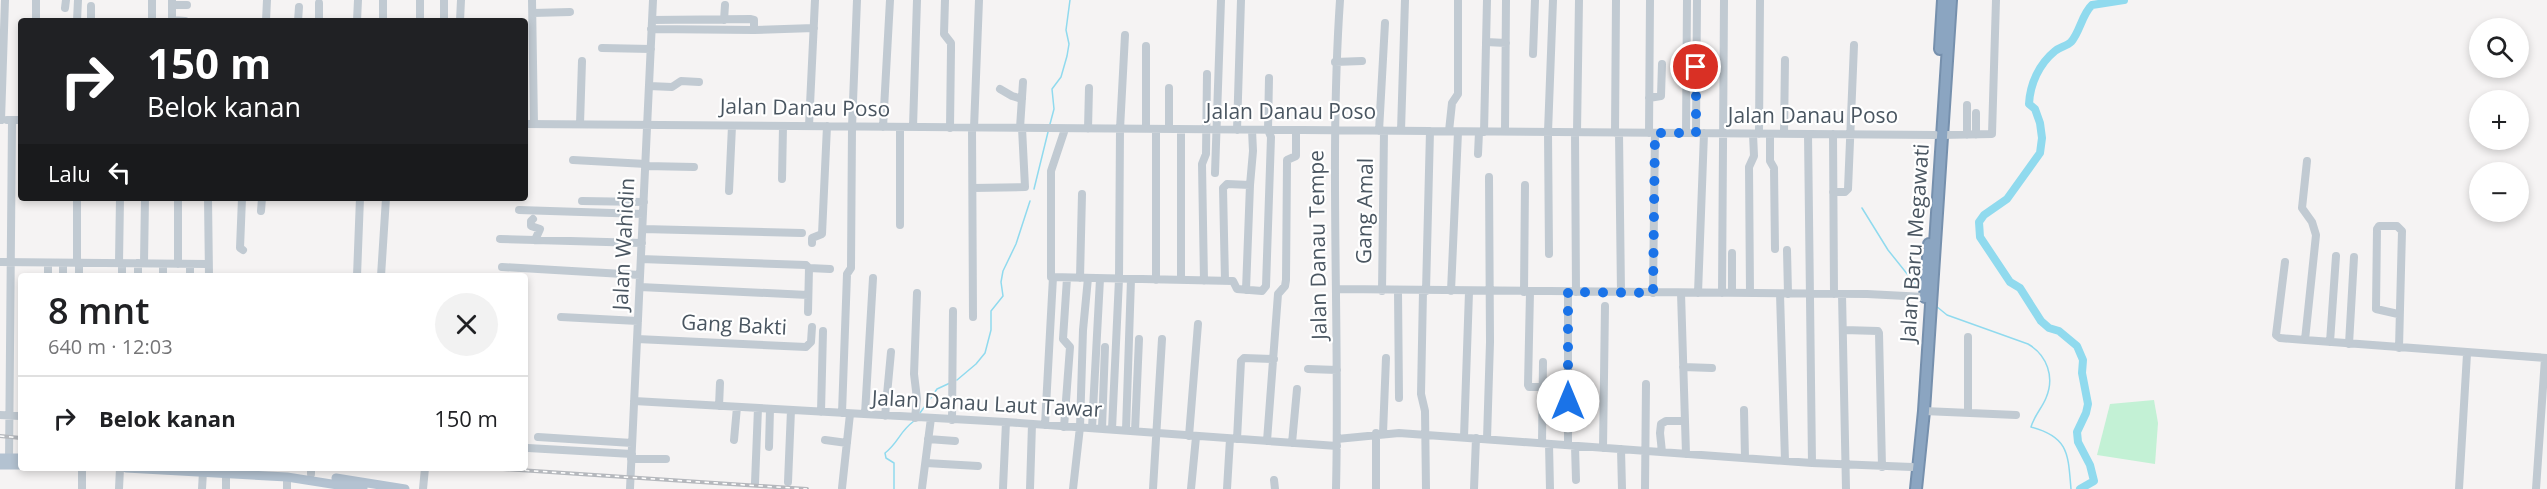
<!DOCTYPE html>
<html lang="id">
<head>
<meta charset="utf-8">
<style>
  :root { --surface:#fff; --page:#f2f2f2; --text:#202124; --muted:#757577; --line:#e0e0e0 }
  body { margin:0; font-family:"Open Sans",sans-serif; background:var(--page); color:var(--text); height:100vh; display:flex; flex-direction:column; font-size:22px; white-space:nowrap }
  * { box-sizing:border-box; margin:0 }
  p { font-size:20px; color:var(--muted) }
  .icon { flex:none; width:33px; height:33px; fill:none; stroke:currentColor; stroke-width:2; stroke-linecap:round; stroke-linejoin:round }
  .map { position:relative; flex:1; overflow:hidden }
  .details { position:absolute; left:18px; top:273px; width:510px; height:198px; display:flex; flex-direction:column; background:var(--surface); border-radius:6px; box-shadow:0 3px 9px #0003 }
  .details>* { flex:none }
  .guide { position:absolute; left:18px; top:18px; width:510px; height:183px; border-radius:6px; box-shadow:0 3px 9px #0003; background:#202124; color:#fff; overflow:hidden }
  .controls { position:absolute; left:2469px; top:18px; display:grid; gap:12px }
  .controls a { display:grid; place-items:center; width:60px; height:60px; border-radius:50%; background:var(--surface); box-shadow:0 3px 9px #0003; font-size:30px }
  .pin { position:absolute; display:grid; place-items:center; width:51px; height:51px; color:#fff; margin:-26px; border:3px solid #fff; border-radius:50%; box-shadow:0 2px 6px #0007 }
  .me { position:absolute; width:66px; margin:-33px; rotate:0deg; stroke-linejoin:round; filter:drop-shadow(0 0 4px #0008) }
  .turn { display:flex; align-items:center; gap:21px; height:126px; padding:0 30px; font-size:27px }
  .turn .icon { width:78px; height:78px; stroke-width:2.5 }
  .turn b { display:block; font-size:42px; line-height:51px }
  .then { display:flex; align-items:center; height:57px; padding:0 30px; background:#0003; gap:12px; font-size:22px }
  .round { display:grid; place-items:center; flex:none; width:63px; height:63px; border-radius:32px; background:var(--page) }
  .head { display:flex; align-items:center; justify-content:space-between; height:102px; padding:0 30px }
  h1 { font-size:36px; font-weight:600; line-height:45px }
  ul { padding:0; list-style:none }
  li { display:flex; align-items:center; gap:18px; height:84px; padding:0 30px; border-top:2px solid var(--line) }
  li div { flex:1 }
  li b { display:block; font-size:22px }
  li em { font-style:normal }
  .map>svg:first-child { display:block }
</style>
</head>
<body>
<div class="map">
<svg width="2547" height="489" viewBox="0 0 2547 489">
  <rect width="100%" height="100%" fill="#f5f3f3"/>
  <path fill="#c3f1d5" d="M2154,400L2158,423L2155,464L2097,455L2110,404Z"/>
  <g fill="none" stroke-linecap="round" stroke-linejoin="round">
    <path stroke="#90daee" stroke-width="1.5" d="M1050,124L1054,109L1052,89L1061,77L1067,56L1069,44L1066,30L1070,0
      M1034,189L1048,132
      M1862,208L1888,250L1920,290
      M1936,306L1947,315L2028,344C2047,355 2055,377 2046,398C2042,408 2034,416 2031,427C2069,437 2068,454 2071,489
      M957,380L976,364L985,353L991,330V311L1003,296L1001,282L1003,271L1016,244L1030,201
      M920,413L937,389L950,383
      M894,489V463L886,458L885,453C899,442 899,432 914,421"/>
    <path stroke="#90daee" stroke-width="8" d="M2080,489L2094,481L2090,465L2078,442L2077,432L2086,413L2088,404L2082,373L2083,360L2077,346L2059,331L2049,328L2041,321L2020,288L2010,282L1980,237L1979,222L1984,215L2007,199L2040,153L2042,138L2040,123L2035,109L2029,104C2030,84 2039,64 2055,51C2060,47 2067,46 2071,42C2080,32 2082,14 2092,5L2124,0"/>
    <g stroke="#7690ad" stroke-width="14">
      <path id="highway" d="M1940,49L1943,0
        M1925,297L1929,244
        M1916,489L1924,411L1951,0"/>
    </g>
    <path stroke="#c1cad2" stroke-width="8" d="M532,0L534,124
      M945,0L944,34L951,43V49L950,128
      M172,5H187
      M65,8L66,0
      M533,13L570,12
      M172,20L185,21
      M652,20L750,19L754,20V30
      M724,20L725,5
      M36,21V0
      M77,21L78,0
      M91,21V6
      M152,21V0
      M172,21V0
      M266,21L267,0
      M298,21L299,7
      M319,21V3
      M357,21L358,0
      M383,21V0
      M420,21V0
      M444,21V0
      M460,21L461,0
      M651,29L754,30L814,28
      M1486,42L1506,43
      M602,48L651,49
      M1533,54L1535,0
      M1335,62L1362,61
      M649,86L672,87L681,81L699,82
      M1000,89L1012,96L1022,99
      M1649,98L1661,96L1662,64
      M1976,113V135
      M1,120L5,0
      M7,120H21
      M525,124L1935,135
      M580,124L582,61
      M809,126L815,0
      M883,127L890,0
      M900,127V225
      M913,127L917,0
      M972,128L973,317
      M974,128L979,0
      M1020,128L1023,82
      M1065,129L1051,171V277L1233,281L1237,289L1262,291L1266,286L1271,137L1268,130L1269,78
      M1088,129L1089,88
      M1146,129V46
      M1169,129V88
      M1181,130V280
      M1237,130L1241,0
      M1379,131L1385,23
      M1401,131L1405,0
      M1449,131L1452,103L1458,94V0
      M1505,131L1506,0
      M1484,132L1487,0
      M1575,132L1576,292
      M1577,132L1579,0
      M1615,133L1616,0
      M1619,133L1621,293
      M1649,133L1650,0
      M1686,133L1687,0
      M1696,133L1697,0
      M1759,134L1760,0
      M1770,134V161L1774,168L1775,249
      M1784,134L1785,60
      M1808,134L1812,463
      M1833,134L1834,294
      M1941,135L1992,134L1996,0
      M1967,135V105
      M1478,154L1479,132
      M573,160L646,164
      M2307,161L2302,208L2312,222L2316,235L2305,340L2547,358
      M646,166L694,167
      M1215,173L1221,0
      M782,179L783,126
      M1250,185L1253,151L1252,130
      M973,188L1025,187L1022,128
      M729,191L732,126
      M1833,192H1845L1848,189L1854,45
      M178,198V264
      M208,198L209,276
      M242,198L240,248L243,250
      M582,201L644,202
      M519,210L643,214
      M261,211L262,198
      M533,219L531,221V226L540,229L535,240
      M643,229L802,233
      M500,239L642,243
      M812,243V238L822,234L827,126
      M1787,250L1788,294
      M1549,254L1548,132L1553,0
      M641,259L806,265L809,268L830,269
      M0,262L208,264
      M2285,262L2276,335L2280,338L2305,340
      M77,263V198
      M79,263V276
      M119,263L120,198
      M122,263V276
      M138,263V276
      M144,263L145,198
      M163,264V276
      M190,264V276
      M502,267L640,275
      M48,276V263
      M63,276V263
      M357,276L360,198
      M381,276L386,198
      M1080,278L1082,194
      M1156,280V129
      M1204,281L1202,164L1206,154L1207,74
      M1225,281L1223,188L1227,184L1250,185L1246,290
      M640,287L808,295
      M1337,289L1867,294L1925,297
      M1382,291L1384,131
      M1398,291L1399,398
      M1423,291L1421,394L1425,411L1426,489
      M1426,291L1430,131
      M1451,291L1458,132
      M1524,292L1525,185
      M1530,292L1528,385L1529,387H1543
      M1653,293L1655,133
      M1681,293L1686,454
      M1698,293L1704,133
      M1722,293L1724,0
      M1732,293V253
      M1750,293L1749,167L1754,156L1753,134
      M1780,294L1785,461
      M1842,294L1846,489
      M808,312L809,268
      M2398,314L2376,309L2377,229L2379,226H2397L2402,231L2399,348
      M561,317L638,321
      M1844,330L1878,331L1879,333L1882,467
      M1968,337V412
      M637,339L806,347L811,342L812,327
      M2330,342L2336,256
      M2349,344L2354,257
      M1683,367L1712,368
      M1308,369L1337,370
      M634,401L1006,422L1337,446
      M719,406L720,383
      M1744,410L1745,458
      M1924,411L2016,415
      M821,412L823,331
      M842,413L847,274L851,268L852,127L857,0
      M865,414L873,278
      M0,415L21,416
      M885,416L891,352
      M915,418L917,399L914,374L917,293
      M952,420L953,311
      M1045,425L1053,277
      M1064,427L1070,347L1063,339L1067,278
      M1092,428L1100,279
      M1102,428L1105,347
      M1112,429L1119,279L1120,129L1125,35
      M1126,430L1131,279
      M1135,431L1139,339
      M1383,433L1386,358
      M1189,436L1198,324
      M538,437L632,443
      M1464,437L1469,292
      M928,439L955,441
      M1237,439L1241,361L1244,358L1274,359
      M1337,439L1399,433L1812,463L1912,467
      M1487,439L1490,342L1489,177
      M734,440L737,407
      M825,440L847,443
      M1267,441L1278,294L1285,286L1286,280L1287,163V160L1296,156V130
      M1292,443L1297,389
      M1542,443L1543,362
      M1549,444L1550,489
      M1568,445V292
      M1575,446L1576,480
      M769,447L770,409
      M528,448L632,454
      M1603,448L1605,306
      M1621,449L1622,489
      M1662,452L1660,433L1661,424L1666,421H1685
      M631,459H666
      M9,463L12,120
      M926,463L978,466
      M82,468V489
      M311,474V468
      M1274,480L1275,489
      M788,482L791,410
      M755,483L758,408
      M842,488L850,414
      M922,488L931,418
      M1003,488L1006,422
      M119,489L120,468
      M202,489L203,472
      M226,489V473
      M287,489V477
      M423,489L425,468
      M630,489L653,0
      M1030,489L1032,424
      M1073,489L1080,427L1083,330L1088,278
      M1153,489L1162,339
      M1191,489L1196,437
      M1227,489L1230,439
      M1336,489C1340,326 1329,162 1340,0
      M1376,489V433
      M1474,489L1476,438
      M1645,489L1646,384
      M2459,489L2467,354
      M2536,489L2545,358"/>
    <path stroke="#b3c2d1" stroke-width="9" d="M0,458H21
      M0,465H21
      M126,468L287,477L363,489
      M336,478L405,489"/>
    <use href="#highway" stroke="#8ba5c1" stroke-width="10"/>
    <g stroke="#b5b8bd" stroke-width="4">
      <path id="rail" d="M0,436L21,438
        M489,468L807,489"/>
    </g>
    <use href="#rail" stroke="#fff" stroke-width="1.5" stroke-dasharray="4.5" stroke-linecap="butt"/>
  </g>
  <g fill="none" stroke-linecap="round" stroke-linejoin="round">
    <path stroke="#1a73e8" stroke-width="10" stroke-dasharray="0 18" d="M1568,401V292L1653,293L1655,133H1696V67"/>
  </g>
  <g text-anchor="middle" stroke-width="4.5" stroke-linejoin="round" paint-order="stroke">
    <g font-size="21" fill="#4a5661" stroke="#fff">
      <text transform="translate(805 108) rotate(1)" y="7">Jalan Danau Poso</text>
      <text x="1291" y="119">Jalan Danau Poso</text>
      <text x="1813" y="123">Jalan Danau Poso</text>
      <text transform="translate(1365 211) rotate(-89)" y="7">Gang Amal</text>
      <text transform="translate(1915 243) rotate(-86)" y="7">Jalan Baru Megawati</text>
      <text transform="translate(624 244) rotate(-87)" y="7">Jalan Wahidin</text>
      <text transform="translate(1318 245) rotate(-91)" y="7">Jalan Danau Tempe</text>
      <text transform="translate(734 325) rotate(3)" y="7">Gang Bakti</text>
      <text transform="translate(987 404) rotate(3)" y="7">Jalan Danau Laut Tawar</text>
    </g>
  </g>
</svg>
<div class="controls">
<a><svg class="icon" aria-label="search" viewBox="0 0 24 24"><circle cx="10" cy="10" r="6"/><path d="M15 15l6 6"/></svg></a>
<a>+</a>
<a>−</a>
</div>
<div class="pin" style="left:1696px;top:67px;background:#d93025"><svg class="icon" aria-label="arrive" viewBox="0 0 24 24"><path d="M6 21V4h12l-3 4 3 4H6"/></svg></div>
<svg class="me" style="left:1568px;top:401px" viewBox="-20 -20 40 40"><circle r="19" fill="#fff"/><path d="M0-13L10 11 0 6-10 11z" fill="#1a73e8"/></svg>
<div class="guide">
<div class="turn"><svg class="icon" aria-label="right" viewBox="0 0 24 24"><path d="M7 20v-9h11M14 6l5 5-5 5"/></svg><div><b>150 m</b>Belok kanan</div></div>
<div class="then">Lalu<svg class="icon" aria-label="left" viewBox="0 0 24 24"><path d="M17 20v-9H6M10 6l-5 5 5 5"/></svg></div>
</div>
<section class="details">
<div class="head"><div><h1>8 mnt</h1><p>640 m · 12:03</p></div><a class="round"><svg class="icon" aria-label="close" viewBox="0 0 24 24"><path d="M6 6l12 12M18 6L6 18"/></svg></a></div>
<ul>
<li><svg class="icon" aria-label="right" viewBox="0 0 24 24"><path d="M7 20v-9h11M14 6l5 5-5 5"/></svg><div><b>Belok kanan</b></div><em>150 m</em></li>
</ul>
</section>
</div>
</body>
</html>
